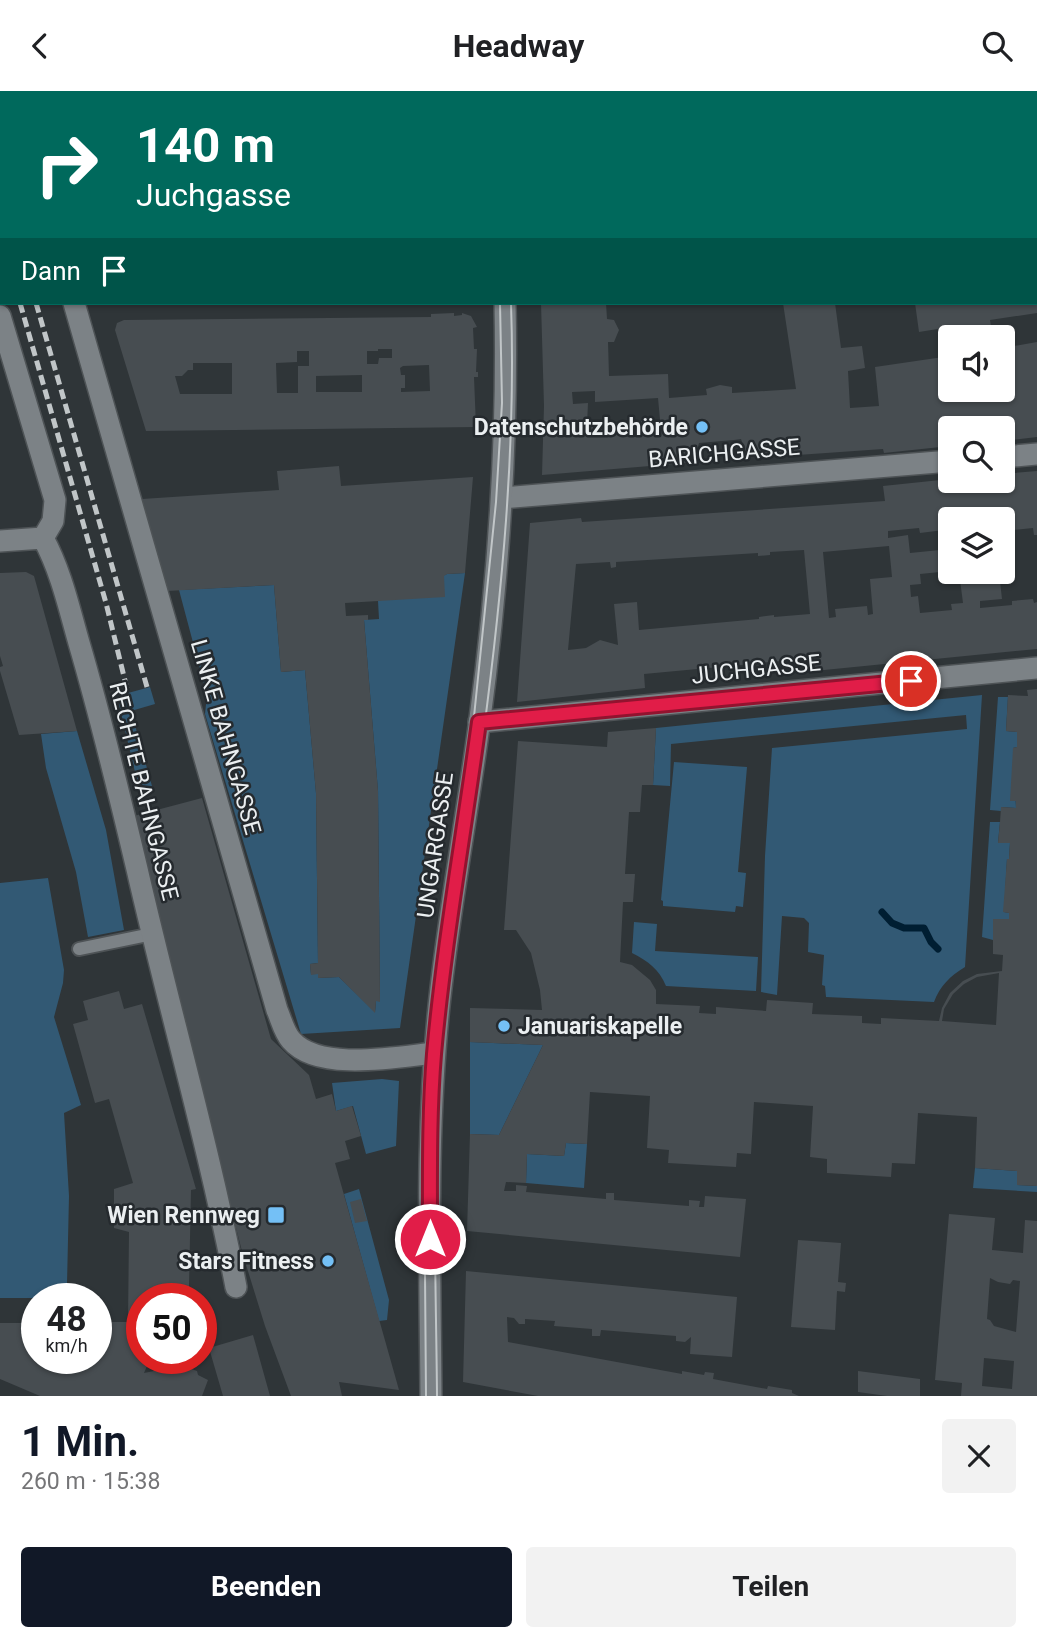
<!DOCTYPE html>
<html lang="de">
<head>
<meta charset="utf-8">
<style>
  :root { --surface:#fff; --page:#f2f2f2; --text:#202124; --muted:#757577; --accent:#111827 }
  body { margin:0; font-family:Roboto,sans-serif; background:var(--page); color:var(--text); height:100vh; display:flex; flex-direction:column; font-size:26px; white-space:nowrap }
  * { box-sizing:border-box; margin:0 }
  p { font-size:23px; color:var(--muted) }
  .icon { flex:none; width:38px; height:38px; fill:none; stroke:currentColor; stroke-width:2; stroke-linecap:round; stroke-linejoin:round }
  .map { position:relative; height:1305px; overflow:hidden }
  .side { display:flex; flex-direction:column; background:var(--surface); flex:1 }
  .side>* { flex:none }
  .top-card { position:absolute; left:0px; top:0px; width:1038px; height:214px; box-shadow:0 2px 5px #0004; background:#00695c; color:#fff; overflow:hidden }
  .tools { position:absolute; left:938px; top:234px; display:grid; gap:14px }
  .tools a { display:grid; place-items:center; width:77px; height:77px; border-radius:7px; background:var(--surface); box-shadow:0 2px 5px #0004; font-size:35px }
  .speed { position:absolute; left:21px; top:1192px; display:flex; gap:14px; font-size:35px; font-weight:700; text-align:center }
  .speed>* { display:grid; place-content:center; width:91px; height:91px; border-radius:50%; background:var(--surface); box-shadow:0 2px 5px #0004; line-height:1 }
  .speed small { font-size:18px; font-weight:400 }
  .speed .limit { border:10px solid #d22; background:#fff; color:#111 }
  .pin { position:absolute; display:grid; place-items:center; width:60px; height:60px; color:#fff; margin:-30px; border:4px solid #fff; border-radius:50%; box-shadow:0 2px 7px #0007 }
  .me { position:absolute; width:77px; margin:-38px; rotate:0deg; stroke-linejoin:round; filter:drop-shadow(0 0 5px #0008) }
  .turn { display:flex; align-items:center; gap:24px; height:147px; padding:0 21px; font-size:32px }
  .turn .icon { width:91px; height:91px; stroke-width:2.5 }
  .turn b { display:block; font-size:49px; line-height:60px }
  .then { display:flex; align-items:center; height:66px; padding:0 21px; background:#0003; gap:14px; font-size:26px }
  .round { display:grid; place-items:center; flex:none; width:74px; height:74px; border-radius:7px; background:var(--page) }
  .summary { display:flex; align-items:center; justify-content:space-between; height:119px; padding:0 21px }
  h1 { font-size:42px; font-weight:700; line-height:52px; color:var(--accent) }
  .button { display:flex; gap:14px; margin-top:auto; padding:14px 21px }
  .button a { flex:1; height:80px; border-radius:7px; background:var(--accent); color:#fff; font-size:28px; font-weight:700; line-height:80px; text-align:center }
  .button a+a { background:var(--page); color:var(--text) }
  header { display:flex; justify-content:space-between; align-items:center; height:91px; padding:0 21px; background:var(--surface); font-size:32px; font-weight:700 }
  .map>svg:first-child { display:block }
</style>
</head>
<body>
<header><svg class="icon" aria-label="back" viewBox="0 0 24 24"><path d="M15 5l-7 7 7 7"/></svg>Headway<svg class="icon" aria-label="search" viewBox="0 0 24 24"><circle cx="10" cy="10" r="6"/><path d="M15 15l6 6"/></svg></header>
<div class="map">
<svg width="1037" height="1305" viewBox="0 0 1037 1305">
  <rect width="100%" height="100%" fill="#2f3538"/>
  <path fill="#325974" d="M465,482L400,937L301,943L205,623L207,604L179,499L274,494L281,581L305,579L316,702L318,872L310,873L311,883H318V887L339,886L375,921L376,910H380L378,700L364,529L379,528L378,510L447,483Z
    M150,596L155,613L131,620L152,695L139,698L117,605Z
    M982,604L965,876C950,885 940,895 934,911L826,906L825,895L822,894L824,864L808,861L809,832L804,827L782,825L777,904L761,901L765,765L772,657L967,638L966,624L671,653L670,695L653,694L656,637Z
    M998,606H1008L1006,640L1017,641V656L1013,657L1016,717L1001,716V720L990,719Z
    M77,640L106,739L124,839L88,846L76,781L46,677L41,643Z
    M674,671L747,676L738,781L746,782L743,816L736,815L735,821L663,815V810L661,809Z
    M990,731H1000L998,752H1010L1009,768H1007L1004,821L1009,822V828H994L993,849L982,846Z
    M48,787L64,879L63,892L54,926L81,1014L64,1022L69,1105L67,1193L65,1200L55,1207H0V792Z
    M634,831L657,833L655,860L758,866L756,900L666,895C659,878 648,870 632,862Z
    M470,951L543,954L499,1044L470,1043Z
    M382,988L399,990L396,1055L366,1063L353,1015L336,1020L332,992Z
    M566,1052L587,1053L584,1097L526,1092L527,1063L564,1065Z
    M975,1077L1017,1080V1094L1037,1095V1101L973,1097Z
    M359,1098L389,1209L387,1229L379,1230L344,1103Z"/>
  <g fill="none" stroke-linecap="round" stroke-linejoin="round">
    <path stroke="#001e32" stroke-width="7" d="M882,821L892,832L904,837H924L931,851L938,858"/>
  </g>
  <path fill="#474d51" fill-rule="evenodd" d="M541,212H606L607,228L614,229L619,239L614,251H608L609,285L668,283L669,307L707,304L706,298L720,294L732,296V302L796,298L783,212H835L841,257L862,255L865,277L848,280L850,317L879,315L875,276L950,265V299H1003V257L1037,251V346L1003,350V338H950V355L884,362L883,358L756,367V363L745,360L741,348L734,349L699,352L696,363L685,368L686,372L542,384L544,315ZM595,300V311L658,307L660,329L587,334L588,312L573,313L572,301Z
    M915,212H1037V222L990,229L991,235L957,240L956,235L919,241Z
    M454,222V225L462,224V222L471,225L477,236L473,237L474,258H477L476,281H478V286H474L476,336L146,340L115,239L117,232L124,229L431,226V223ZM378,258H392V267H379L378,273H367V260H378ZM297,260H309V275H298V302H277L276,272L297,271ZM193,272H232V303H180L175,285H182L188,279H193ZM429,274L430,300L401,301V297H405V284H401L400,277L403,275ZM362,284V301H316V285Z
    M339,375L341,395L473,386L465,482L447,483L444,485L445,506L345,512L346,525L368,524V529H364L378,700L380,911L376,910L375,922L339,886L318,887V883L311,884L310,873L318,872L316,702L305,579L281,581L274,494L167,500L142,408L279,399L277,380Z
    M1037,380V444H1034L1033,437L1013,439L1014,444L1004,445L1003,429H950V433L943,434L944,439L920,442L919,437L888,440V447L908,444L910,462L950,458V480L920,483L921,493L910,494L911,506L918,505L920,522L952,519L951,513L963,512L959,481H999L1002,508L980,510V517L1012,514V510L1033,508L1034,512L1037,511V558L814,580L813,567L644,583L645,597L517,611L530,432L581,427L582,431L885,410L883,395L950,388V390H1003V383ZM889,455L892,486L870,488L873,523L868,524L867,515L835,518L836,526L829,527L823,461ZM804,459L810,523L774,526V524L759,526V528L639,539L637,511L614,513L618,554L600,549L586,557L568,559L576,473L610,471L611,477L616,476V471L758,462V465L770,464V461Z
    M26,481L34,485L77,640L19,644L0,580V576L3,575L0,565V482Z
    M1037,598V1095L1017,1094V1080L975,1077L977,1026L918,1022L915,1073L892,1072L891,1086L827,1082V1068L810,1066L813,1015L754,1011L751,1063L737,1062L736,1076L668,1072L669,1059L647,1057L650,1005L590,1001L587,1053L566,1052L564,1065L527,1063L526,1092L506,1091L504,1100H516V1094L527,1095L526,1101L606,1108V1102H614V1109L689,1115V1109L700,1110L699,1116H704L705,1105L746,1108L740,1166L467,1140L470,1043L499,1044L543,954L470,951V917L542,919L540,899L531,862L516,839H504L518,650L607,656L608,641L656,637L653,694H642L640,721H629L625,783H635L633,811H623L620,871L632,874L650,889L656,899V913L700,915L699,922L716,923V916L766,920L767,909L813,912L812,923L862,925V932L881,933V927L939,930L942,917L950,902L963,890L977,883L1002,880L1003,864L993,863V828H1009V822L1003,821L1007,768H1009L1010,752H998L1000,731L1001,716L1016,717V710H1010L1013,657L1017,656V641L1006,640L1008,604L1028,605L1027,599ZM999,882L996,934L942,930L944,918L953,903L964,893L977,886Z
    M202,707L271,948L309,984L316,1008L332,1003L336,1020L352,1015L361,1045L345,1050L350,1068L335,1072L399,1299L339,1291L342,1305H291L265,1235L243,1164L179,916L134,725Z
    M119,900L124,918L142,913L196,1098L191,1099L189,1196H182V1208H142V1267H153V1275H147L144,1282L154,1280L157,1271L162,1270L178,1277L186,1276L197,1280L198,1284L208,1289L202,1305H40L0,1288V1232H37V1267H96V1231H128L129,1141L114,1137V1098L133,1092L109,1008L95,1012L73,933L88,929L83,910Z
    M361,1108L367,1130L355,1132L350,1111Z
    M949,1123L995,1127L992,1159L1023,1162L1025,1129L1037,1130V1305H961L962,1292L935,1289ZM990,1187L998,1191L1010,1193L1013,1189L1020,1190L1016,1241L994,1235L990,1229L987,1228ZM984,1267L1014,1270L1012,1298L982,1295Z
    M798,1149L841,1152L838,1191L846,1192L845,1201L837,1200L835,1239L791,1236Z
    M466,1180L737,1206L732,1266L690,1263L691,1246L685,1251L676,1250V1245L601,1239L600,1245H592V1238L554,1235L555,1230L525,1228V1233H519L514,1227L507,1226L508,1251L682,1283V1280L704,1284L705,1281L714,1282L713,1288L767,1298L768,1295L792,1299V1302L799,1305H538L463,1291Z
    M253,1244L270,1305H223L209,1257Z
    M858,1280L920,1288V1305H887L858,1301Z"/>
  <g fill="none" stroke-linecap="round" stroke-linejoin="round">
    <g stroke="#4e5356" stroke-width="16">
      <path id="lane" d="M79,858L152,843"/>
    </g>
    <g stroke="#4e5356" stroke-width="24">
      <path id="street" d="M14,0V2
        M737,0V2
        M55,2L104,0
        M881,2L890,0
        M74,212L277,919C281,928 284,941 291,949C318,981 397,966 434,962
        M0,225L55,409L53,430L43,447
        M1003,366L1037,363
        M502,407L950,370
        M43,447C61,480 69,517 79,552C101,627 119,702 137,778C169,918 209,1055 236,1196
        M0,450L43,447
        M479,631L1037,577"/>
    </g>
    <g stroke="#4e5356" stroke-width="24">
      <path id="secondary" d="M500,0V2
        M431,1305C430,1169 425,1032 441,897C451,810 467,723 479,635C498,495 508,353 505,212"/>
    </g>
    <use href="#lane" stroke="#7c8286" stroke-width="12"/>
    <use href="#street" stroke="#7c8286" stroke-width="21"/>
    <use href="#secondary" stroke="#7c8286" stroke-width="21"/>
    <path stroke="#c1c6c8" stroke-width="2" d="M494,0L495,2
      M505,0V2
      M426,1305L424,1058L427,989L438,872L471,655L496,411L502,312L500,212
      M437,1305C436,1179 430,1051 443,925C452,831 470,739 483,646C502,502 516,357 511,212"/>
    <path stroke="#c1c6c8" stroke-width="5" stroke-dasharray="10 5" stroke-linecap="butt" d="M0,86L2,92
      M0,143L2,149
      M20,212L106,512L128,602
      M36,212L147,596"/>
  </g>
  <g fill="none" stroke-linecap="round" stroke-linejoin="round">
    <g stroke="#92132f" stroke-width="18">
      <path id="route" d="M430,1148C430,1086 429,1024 434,963C444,852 464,742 479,631L911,590"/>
    </g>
    <use href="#route" stroke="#e11d48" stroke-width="12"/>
  </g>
  <g fill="#74c0f6" stroke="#252a2e" stroke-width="2.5">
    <circle cx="702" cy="336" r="7"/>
    <circle cx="504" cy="935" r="7"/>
    <rect x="267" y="1115" width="18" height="18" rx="3.5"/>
    <circle cx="328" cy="1170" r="7"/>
  </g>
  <g text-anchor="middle" stroke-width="5" stroke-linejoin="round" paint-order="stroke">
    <g font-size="23" font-weight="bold" fill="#ebeff1" stroke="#252a2e" text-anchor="end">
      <text x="688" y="344">Datenschutzbehörde</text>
      <text x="518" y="943" text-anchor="start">Januariskapelle</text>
      <text x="260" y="1132">Wien Rennweg</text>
      <text x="314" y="1178">Stars Fitness</text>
    </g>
    <g font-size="23" fill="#ebeff1" stroke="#252a2e">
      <text transform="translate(724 362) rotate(-5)" y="8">BARICHGASSE</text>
      <text transform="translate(756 578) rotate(-6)" y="8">JUCHGASSE</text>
      <text transform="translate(226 646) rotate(74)" y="8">LINKE BAHNGASSE</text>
      <text transform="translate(144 700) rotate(76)" y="8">RECHTE BAHNGASSE</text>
      <text transform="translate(435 754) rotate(-82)" y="8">UNGARGASSE</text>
    </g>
  </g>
</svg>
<div class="tools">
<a><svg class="icon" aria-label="sound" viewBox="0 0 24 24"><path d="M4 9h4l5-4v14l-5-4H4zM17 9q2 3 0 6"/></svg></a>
<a><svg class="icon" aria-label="search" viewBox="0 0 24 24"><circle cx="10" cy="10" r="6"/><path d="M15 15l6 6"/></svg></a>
<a><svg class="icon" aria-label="layers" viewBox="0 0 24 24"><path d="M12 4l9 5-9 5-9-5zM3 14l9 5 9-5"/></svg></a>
</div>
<div class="speed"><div>48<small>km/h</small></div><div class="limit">50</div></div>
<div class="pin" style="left:911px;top:590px;background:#d93025"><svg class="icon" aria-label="arrive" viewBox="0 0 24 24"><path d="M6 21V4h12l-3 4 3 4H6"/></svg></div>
<svg class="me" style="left:430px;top:1148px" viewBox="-20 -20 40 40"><circle r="17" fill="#e11d48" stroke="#fff" stroke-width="3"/><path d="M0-11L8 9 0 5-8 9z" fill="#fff"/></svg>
<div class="top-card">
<div class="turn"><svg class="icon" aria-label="right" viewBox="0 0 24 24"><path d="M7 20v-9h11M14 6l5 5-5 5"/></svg><div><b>140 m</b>Juchgasse</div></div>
<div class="then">Dann<svg class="icon" aria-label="arrive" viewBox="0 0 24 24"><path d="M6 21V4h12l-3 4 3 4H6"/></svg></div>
</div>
</div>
<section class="side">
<div class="summary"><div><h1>1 Min.</h1><p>260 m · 15:38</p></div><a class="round"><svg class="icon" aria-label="close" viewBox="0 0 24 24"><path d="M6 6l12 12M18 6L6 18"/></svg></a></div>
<div class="button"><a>Beenden</a><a>Teilen</a></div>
</section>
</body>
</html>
